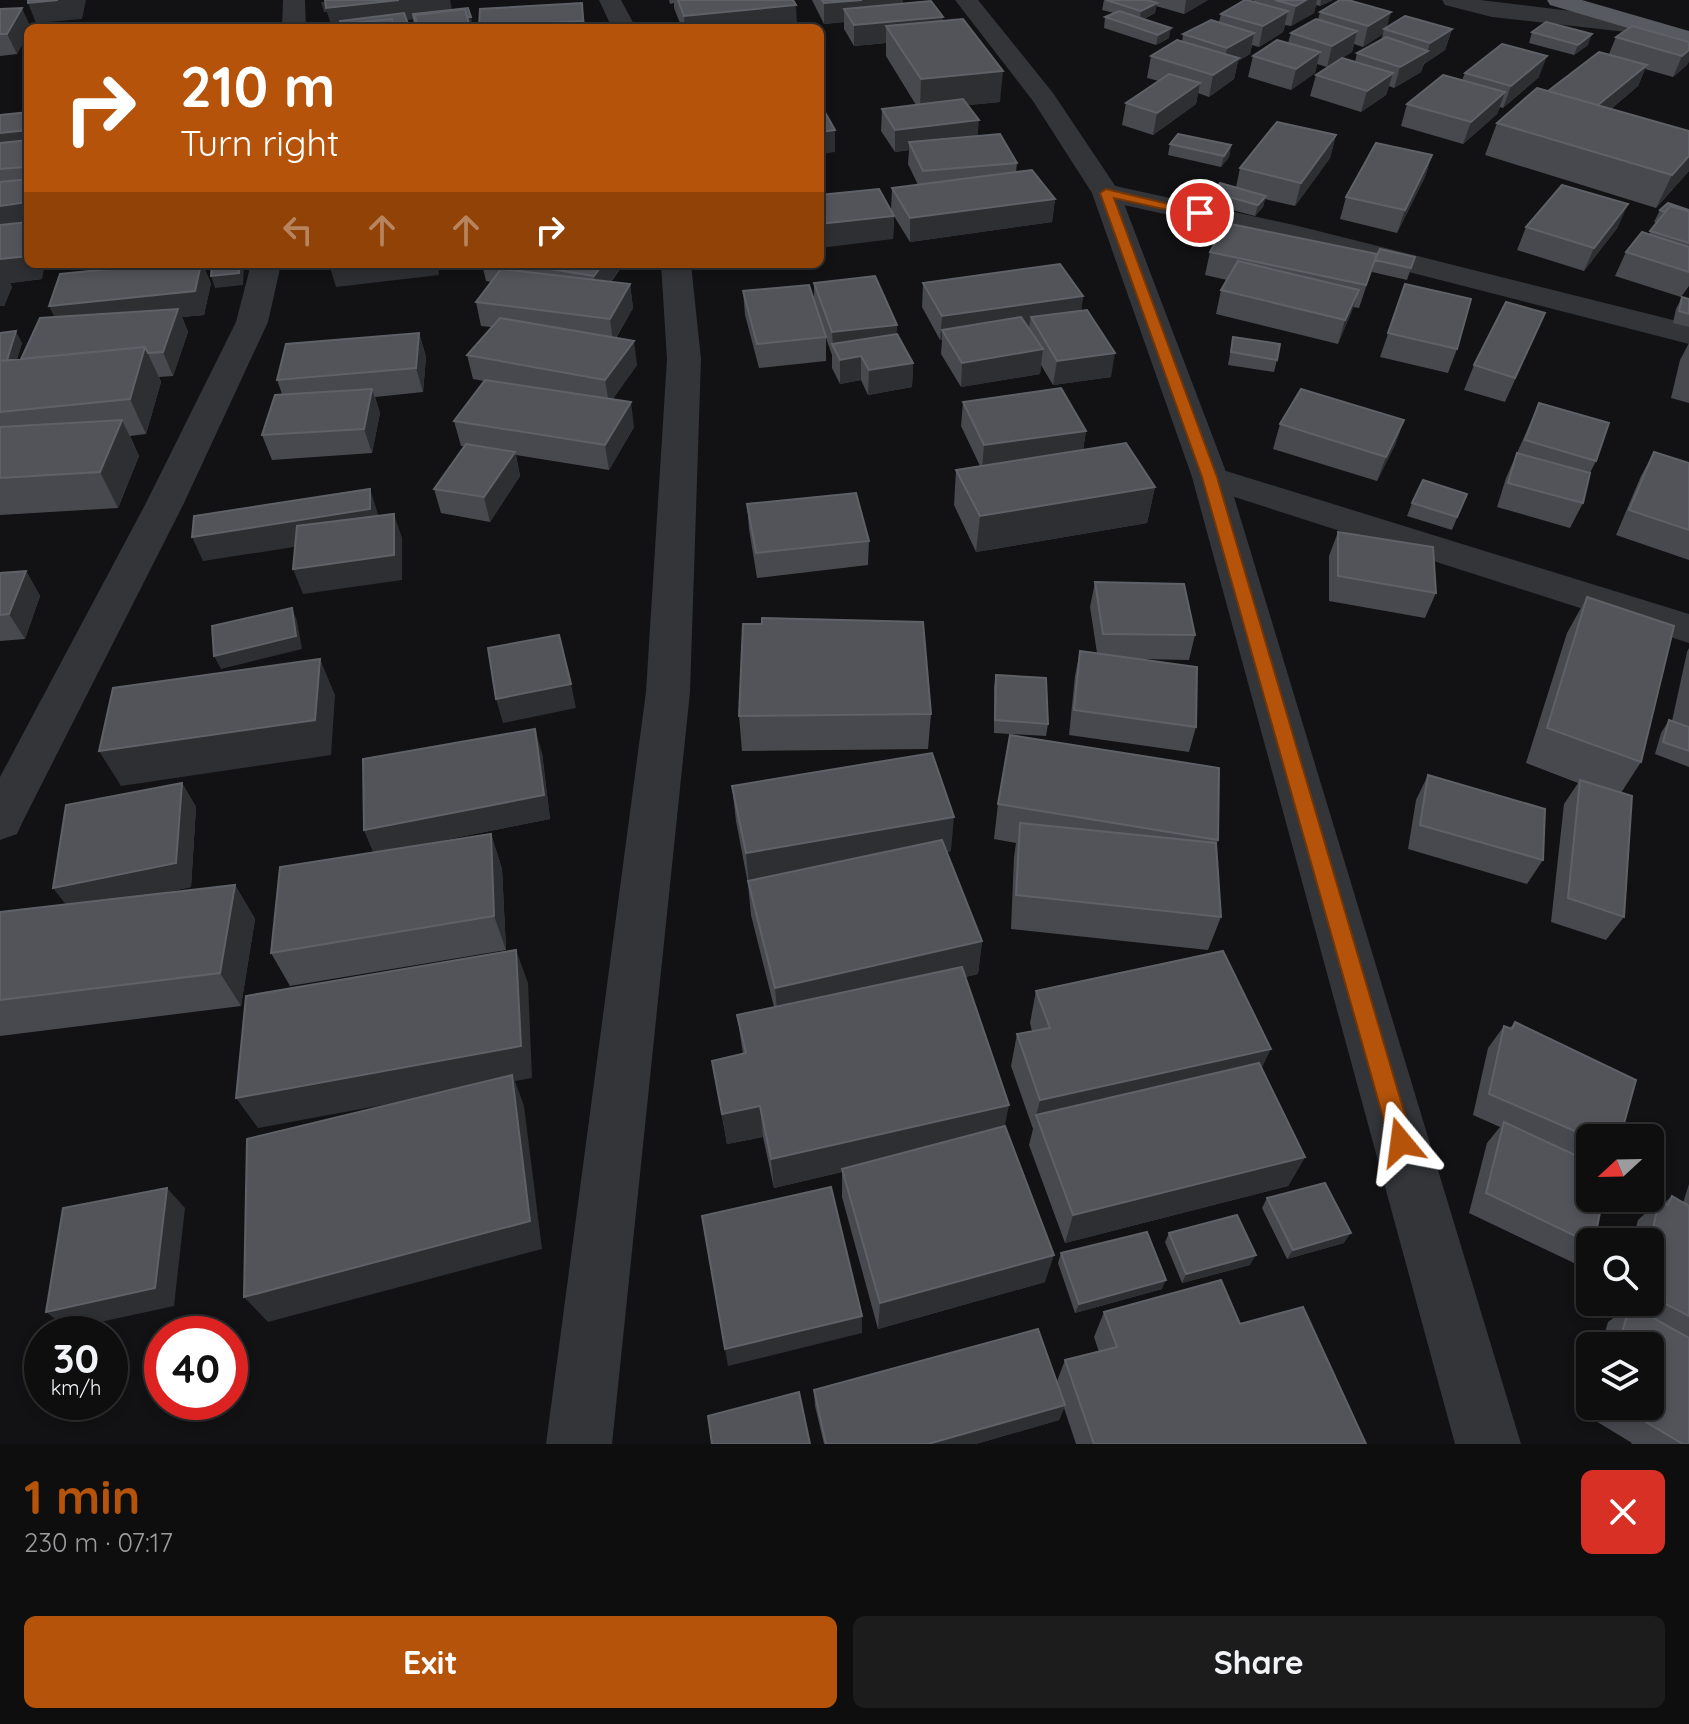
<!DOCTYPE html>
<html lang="en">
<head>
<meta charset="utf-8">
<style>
  :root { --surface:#0e0e0f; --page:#1c1c1d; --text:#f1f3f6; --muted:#9b9c9e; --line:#2e2e2f; --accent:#b45309 }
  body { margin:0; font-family:Quicksand,sans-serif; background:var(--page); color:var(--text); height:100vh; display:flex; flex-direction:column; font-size:30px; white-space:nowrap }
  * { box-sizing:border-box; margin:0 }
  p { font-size:26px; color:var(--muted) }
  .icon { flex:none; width:44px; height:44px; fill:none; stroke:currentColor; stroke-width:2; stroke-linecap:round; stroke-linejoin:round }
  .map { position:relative; height:1444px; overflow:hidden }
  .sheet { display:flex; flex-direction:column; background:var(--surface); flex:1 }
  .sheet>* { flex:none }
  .hud { position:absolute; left:24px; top:24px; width:800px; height:244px; border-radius:12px; box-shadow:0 4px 12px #0003,0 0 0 2px var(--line); background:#b45309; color:#fff; overflow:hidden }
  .needle { width:52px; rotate:248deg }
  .controls { position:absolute; left:1576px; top:1124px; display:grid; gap:16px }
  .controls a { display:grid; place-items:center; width:88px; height:88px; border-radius:12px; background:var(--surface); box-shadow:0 4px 12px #0003,0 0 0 2px var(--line); font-size:40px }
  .speed { position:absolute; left:24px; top:1316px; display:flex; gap:16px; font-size:40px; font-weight:700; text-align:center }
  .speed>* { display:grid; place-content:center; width:104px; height:104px; border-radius:50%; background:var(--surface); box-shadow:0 4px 12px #0003,0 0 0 2px var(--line); line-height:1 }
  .speed small { font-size:20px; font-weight:400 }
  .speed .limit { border:12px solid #d22; background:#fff; color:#111 }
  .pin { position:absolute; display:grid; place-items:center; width:68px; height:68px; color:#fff; margin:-34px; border:4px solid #fff; border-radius:50%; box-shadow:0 2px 8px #0007 }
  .me { position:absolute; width:88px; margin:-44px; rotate:344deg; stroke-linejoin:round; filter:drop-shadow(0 0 6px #0008) }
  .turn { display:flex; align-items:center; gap:28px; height:168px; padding:0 24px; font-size:36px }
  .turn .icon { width:104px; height:104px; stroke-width:2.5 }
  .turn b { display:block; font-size:56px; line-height:68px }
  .lanes { display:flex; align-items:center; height:76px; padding:0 24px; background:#0003; justify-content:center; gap:40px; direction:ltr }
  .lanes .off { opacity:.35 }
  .round { display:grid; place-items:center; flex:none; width:84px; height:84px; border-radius:12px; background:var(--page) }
  .head { display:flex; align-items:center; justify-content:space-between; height:136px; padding:0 24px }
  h1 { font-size:48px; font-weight:700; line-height:60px; color:var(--accent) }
  .primary-button { display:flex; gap:16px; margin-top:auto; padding:16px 24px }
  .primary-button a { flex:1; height:92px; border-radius:12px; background:var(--accent); color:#fff; font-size:32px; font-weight:700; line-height:92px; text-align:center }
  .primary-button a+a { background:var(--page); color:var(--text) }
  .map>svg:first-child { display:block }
</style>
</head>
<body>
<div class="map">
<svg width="1689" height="1444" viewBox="0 0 1689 1444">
  <rect width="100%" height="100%" fill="#121214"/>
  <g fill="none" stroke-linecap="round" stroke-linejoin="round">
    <path fill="#333539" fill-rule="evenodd" d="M283,0H305L306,28H282Z
      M599,0H621L636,28H612Z
      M1442,0H1480L1653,21L1661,23L1665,28L1661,33L1653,35L1492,17L1445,5Z
      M1106,184L1294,225L1689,324V344L1292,242L1096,199L1092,193L1096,187Z
      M251,264H281L268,322L184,503L23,821L17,834L0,840V777L146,503L236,322Z
      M661,264H691L701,359L690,692L612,1444H546L646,692L667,359Z
      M1210,466L1689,614V643L1197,485L1192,477L1197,469Z"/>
    <path fill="#333539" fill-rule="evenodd" d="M955,0H978L1053,93L1120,193L1228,477L1521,1444H1455L1192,477L1092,193L1033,101Z"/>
    <path fill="#585a61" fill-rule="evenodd" d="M1547,0H1582L1689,31V46L1550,5Z"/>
  </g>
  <path fill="#48494f" d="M669,0H793L797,26L772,28H682L674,8V3L670,4Z
    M812,0H903L902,3L943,21L1000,102L968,105L978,136L1017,163L1016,172L1055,199L1052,222L910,242L894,216L893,239L891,210L892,188L918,185L908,164L909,150L895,152L881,131L882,109L916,105L886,56V43L854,46L844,29V22L824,24Z
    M1104,0H1208L1184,14L1156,6L1155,13L1144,19L1169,38L1156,45L1104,28L1105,17L1114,13L1102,10Z
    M1254,0H1333L1320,6L1316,5L1314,13L1291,26L1285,25L1283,32L1259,47L1252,45L1250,54L1238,61L1234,79L1209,97L1198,93L1196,104L1153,135L1122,125L1126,103L1159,81L1147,78L1151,56L1182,42L1183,34L1219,22L1221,14L1253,2Z
    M582,3L585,24L589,28H479L480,9Z
    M0,9L28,28V34L17,54L0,56Z
    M1320,12L1386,28L1452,29L1445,50L1424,64L1421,72L1394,88L1389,86L1386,95L1361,112L1310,96L1316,75L1355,62L1357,53L1381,40L1383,34L1363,47L1354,44L1352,52L1327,67L1317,64L1315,73L1291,90L1248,77L1253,56L1288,43L1291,33L1318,19Z
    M1532,32L1588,45L1574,55L1529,43Z
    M1616,37L1689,42L1687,65L1673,77L1645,69L1638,86L1611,109L1689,171L1656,208L1485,155L1497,123L1609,54Z
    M1465,73L1539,77L1503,108L1500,107L1497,114L1463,144L1401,126L1407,104L1462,80Z
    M28,112L42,279L10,283L12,287L4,306H0V115Z
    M1336,135L1330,158L1295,206L1265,199L1263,207L1255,216L1209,204L1211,192L1236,187L1240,168Z
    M1170,144L1231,145L1229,157L1221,167L1168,155Z
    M1432,155L1425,177L1397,233L1340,219L1346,197Z
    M1660,210L1689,211V286L1681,297L1615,276L1626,252L1649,234L1657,223L1654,222Z
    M1526,227H1618L1584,271L1517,250Z
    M1210,252L1377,254L1359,308L1353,307L1338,344L1216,314L1221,290L1227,280L1205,275Z
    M1415,257L1407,280L1372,272L1375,260Z
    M482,264H621V268L611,282L630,284L633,308L616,338L637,365L612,400L634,427L609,470L516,455L520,476L490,522L441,513L434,489L464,446H461L454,421L484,381L473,379L467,355L491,327L481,326L476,302L491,282L486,281Z
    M211,283L204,315L182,317L188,332L173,376L159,377L161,382L146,434L130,436L139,456L118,508L0,515V333L22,343L17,359H21L54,317Z
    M814,283L897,325L896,334L913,363L912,387L868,395L861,380L840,384L832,368V355L826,338V361L759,368L745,315L743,291L814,301Z
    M923,283L1083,296L1081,311L1111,377L1053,385L1041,365L1040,374L961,387L941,354L942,340H940L922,307Z
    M1405,284L1457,349L1448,373L1380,357Z
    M1682,297L1689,299V327L1673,323L1676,309Z
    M1545,313L1505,402L1464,390L1474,365Z
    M419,333L426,357L423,392L375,397L380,413L372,453L272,460L262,435L282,394L277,380Z
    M1233,337L1277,360L1274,372L1228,365Z
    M1689,343V403L1671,398L1680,360Z
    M963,402L1086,431L1083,450L1155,487L1147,523L976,552L954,505L956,470L980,466L961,426Z
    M1539,403L1596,461L1590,473L1583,503L1570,528L1497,507L1506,478Z
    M1404,420L1395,445L1377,481L1273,449L1280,424Z
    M1654,452L1689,463V560L1616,535L1641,476Z
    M1467,494L1452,530L1407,516L1412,503Z
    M747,504L869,541L868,565L757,578L749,529Z
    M1338,532L1436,593L1425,618L1329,601V556Z
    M26,571L40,596L25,639L0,641V573Z
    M1095,582L1195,635L1189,660L1139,659L1196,727L1189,752L1069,735L1075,676L1080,651L1097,653L1090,607Z
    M1587,597L1641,762L1621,793L1624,917L1606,940L1551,922L1564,804L1578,783L1526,763L1567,633Z
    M1689,648V767L1655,754L1661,733L1669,720L1672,721L1687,652Z
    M996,675L1048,724L1046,736L994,733V687Z
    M931,714L928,749L742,751L739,716Z
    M542,753L550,819L403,848L491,834L502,869L506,950L290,986L271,953L374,853L364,830Z
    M1428,775L1543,860L1527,884L1408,849L1416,800Z
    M182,783L196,807L191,887L150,895L235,885L255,919L241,1006L0,1036V912L66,905Z
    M732,786L951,851L947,852L982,941L978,974L965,977L1045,1282L878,1329L842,1197V1172L774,1188L763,1137L727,1144L712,1061L743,1054L737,1015L774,1007L751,915L748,884L736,821Z
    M998,804L1218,840L1216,846L1221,917L1208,950L1011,929L1014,857L1016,843L994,839Z
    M1036,991L1262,1068L1305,1157L1288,1186L1065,1243L1029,1145L1033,1129L1011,1066L1017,1034L1032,1031L1030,1023Z
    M1515,1022L1590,1138V1248L1574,1263L1469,1213L1487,1143L1500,1127L1473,1115L1488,1048L1504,1026L1510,1028Z
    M1689,1184V1444H1631L1632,1443L1581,1412L1590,1383V1406H1650V1346H1601L1608,1322L1623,1311L1617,1307L1618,1302H1650V1242H1632L1638,1220L1659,1201L1664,1203L1672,1196L1683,1203Z
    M1267,1198L1344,1243L1287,1259L1262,1208Z
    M1169,1233L1250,1265L1182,1283L1165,1242Z
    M1061,1253L1162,1289L1075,1313L1058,1263Z
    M1104,1312L1240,1324L1366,1444H1076L1064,1408L1059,1420L976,1444H824L815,1406L814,1390L1057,1381L1065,1360L1099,1352L1094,1337Z"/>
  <path fill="#2e2f33" d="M58,0H86L82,19L36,23L28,3Z
    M399,0H450L453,14L393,22L408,24L409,28H375L392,22L332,28L327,12H324L321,2Z
    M822,0H903L902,17L844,9V22L824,24V3Z
    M1186,0H1208L1184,14Z
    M1306,0H1317L1314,13L1291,26L1296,6Z
    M1321,0H1333L1320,6Z
    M1157,3L1155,13L1139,21L1141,11Z
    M796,5L797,26L772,28H685L684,16Z
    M22,8L31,28H28V34L17,54L7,34Z
    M1288,11L1283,32L1259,47L1263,26Z
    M1391,12L1386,30L1384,29L1383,34L1363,47L1368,26Z
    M471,17L473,27L416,28L415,23Z
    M943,17L942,37L886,26V43L854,46V25Z
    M1171,28L1169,38L1156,45L1158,35Z
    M1452,29L1445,50L1424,64L1430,43Z
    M1357,31L1352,52L1327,67L1332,46Z
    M1254,33L1250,54L1238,61L1234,79L1209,97L1213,75L1223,69L1227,48Z
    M1592,34L1588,45L1574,55L1578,45Z
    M1689,50V62L1687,65L1673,77L1682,56Z
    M1428,51L1421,72L1394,88L1400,67Z
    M1320,52L1315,73L1291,90L1296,69Z
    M1547,56L1539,77L1503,108L1511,86Z
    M1647,65L1638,86L1583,132L1592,110Z
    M1003,71L1000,102L920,110L921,79Z
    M1393,73L1386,95L1361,112L1367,91Z
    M1200,83L1196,104L1153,135L1157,113Z
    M1505,92L1497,114L1463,144L1471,122Z
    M979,120L977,142H909V150L895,152V130Z
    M28,130V153L0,156V133Z
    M835,130V152L820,154V132Z
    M1336,135L1330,158L1295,206L1301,183Z
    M1231,145L1229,157L1221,167L1224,156Z
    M1432,155L1425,177L1397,233L1405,210Z
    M28,156V178L23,167Z
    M1689,156V171L1656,208L1672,175Z
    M1266,196L1263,207L1255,216L1258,205Z
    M1055,199L1052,222L910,242V218Z
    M28,202V227L0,230V206Z
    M1628,204L1618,227L1584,271L1594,248Z
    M894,216L893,239L820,248V224Z
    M28,256V264H45L42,279L10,283L12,287L4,306H0V259Z
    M201,264H203L211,283L204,315L182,317L188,332L173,376L163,352L61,330L49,306Z
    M239,264H243L244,267L243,285L215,288L211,276Z
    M329,264H438L439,275L336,287Z
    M603,264H621V268L597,299L594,276Z
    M630,284L633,308L613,342L610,319Z
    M1359,290L1351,314L1338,344L1345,320Z
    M1083,296L1080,320L1031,317L1029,327L948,339L942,330V340H940L942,316Z
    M897,325L896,349L833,345L832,332Z
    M16,331L22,343L11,380L0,381Z
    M419,333L426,357L423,392L416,368Z
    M634,341L637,365L609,404L605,380Z
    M145,347L161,382L146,434L130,399Z
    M1043,349L1040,374L961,387L962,363Z
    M1115,353L1111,377L1053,385L1057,361Z
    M861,356V380L840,384V360Z
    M913,363L912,387L868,395L869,370Z
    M372,389L380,413L372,453L364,429Z
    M631,402L634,427L609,470L605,445Z
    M122,420L139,456L118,508L100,472Z
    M1404,420L1395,445L1377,481L1386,457Z
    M1086,431L1082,455L982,469L984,445Z
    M515,452L520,476L490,522L484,497Z
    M1155,487L1147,523L976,552L980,516Z
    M370,489L378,514V534L203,561L192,537Z
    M394,514L402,538V580L303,594L293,569Z
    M26,571L40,596L25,639L9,614Z
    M292,608L297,621L302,649L221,669L214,656Z
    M320,659L335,695L331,755L121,786L99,751Z
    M571,684L576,708L503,723L496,699Z
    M535,729L542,753L550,819L374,854L364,830Z
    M182,783L196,807L191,887L71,911L53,888Z
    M954,817L951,851L749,887L746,853Z
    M491,834L502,869L506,950L494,916Z
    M235,885L255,919L241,1006L220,973Z
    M982,941L978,974L778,1020L775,988Z
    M516,950L528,983L532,1078L515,1081L524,1106L542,1249L268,1322L244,1297L513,1081L258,1128L236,1098Z
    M1271,1049L1256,1080L1036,1116L1040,1100Z
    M1009,1105L1003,1135L842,1169V1172L774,1188L771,1159Z
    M760,1106L763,1137L727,1144L722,1114Z
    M1305,1157L1288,1186L1065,1243L1073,1215Z
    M167,1188L185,1208L174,1306L68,1329L46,1312Z
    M1351,1233L1344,1243L1287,1259L1293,1250Z
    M1054,1255L1045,1282L878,1329L880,1303Z
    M1256,1255L1250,1265L1182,1283L1186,1274Z
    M1166,1280L1162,1289L1075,1313L1079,1304Z
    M862,1316V1333L728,1366L725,1349Z
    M1065,1405L1059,1420L976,1444H928Z"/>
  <path fill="#52545a" stroke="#5f6168" stroke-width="2" d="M28,0H58L28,3Z
    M325,0H399L326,8Z
    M678,0H793L796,5L684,16Z
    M822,0H862L824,3Z
    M1106,0H1147L1157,3L1141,11Z
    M1245,0H1247L1288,11L1263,26L1221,14Z
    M1275,0H1306L1296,6Z
    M1340,0H1348L1391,12L1368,26L1320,12Z
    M931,1L943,17L854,25L844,9Z
    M582,3L583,21L479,27L480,9Z
    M22,8L7,34H0V9Z
    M468,8L471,17H467L465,9L415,15L417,23H415L413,14Z
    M465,9L470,28H418L415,15Z
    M1119,11L1171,28L1158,35L1105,17Z
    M404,13L408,24L394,26L392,19L345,24V28H341L340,21Z
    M1405,16L1452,29L1430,43L1384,29Z
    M392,19L393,28H345V24Z
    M963,19L1003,71L921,79L886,26Z
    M1316,19L1357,31L1332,46L1291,33Z
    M1211,20L1254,33L1227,48L1183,34Z
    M1546,22L1592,34L1578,45L1532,32Z
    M589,24V28H522Z
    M1632,26L1689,42V50L1682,56L1616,37Z
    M1386,37L1428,51L1400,67L1357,53Z
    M1177,40L1239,58L1213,75L1151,56Z
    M1277,40L1320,52L1296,69L1253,56Z
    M1502,44L1547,56L1511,86L1465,73Z
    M1599,52L1647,65L1598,105L1548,91Z
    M1342,58L1393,73L1367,91L1316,75Z
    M1169,74L1200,83L1157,113L1126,103Z
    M1443,75L1505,92L1471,122L1407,104Z
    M1537,88L1689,131V156L1672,175L1497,123Z
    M963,99L979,120L895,130L882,109Z
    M820,107H822L835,130L820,132Z
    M28,112V130L0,133V115Z
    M1277,122L1336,135L1301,183L1240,168Z
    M1000,134L1017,163L923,171L909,142Z
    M1178,134L1231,145L1224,156L1170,144Z
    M28,140V156L23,167L0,169V143Z
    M1376,143L1432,155L1405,210L1346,197Z
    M1032,170L1055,199L910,218L892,188Z
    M28,179V202L0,206V182Z
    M1220,183L1266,196L1258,205L1211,192Z
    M1562,185L1628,204L1594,248L1526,227Z
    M879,189L894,216L820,224V195Z
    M1668,203L1689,210L1687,211L1670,206L1665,212L1660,210Z
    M1670,206L1689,211V243L1650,231Z
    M28,222V256L0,259V225Z
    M1226,223L1377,254L1366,285L1210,252Z
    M1642,232L1689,247V272L1626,252Z
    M1380,249L1415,257L1411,268L1375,260Z
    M1238,261L1359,290L1345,320L1221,290Z
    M160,264H201L195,291L49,306L60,274Z
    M212,264H239V273L211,276Z
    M519,264H603L594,276Z
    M1060,264L1083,296L942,316L923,283Z
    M501,269L630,284L610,319L476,302Z
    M875,276L897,325L832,332L814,283Z
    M1405,284L1471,299L1457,349L1388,333Z
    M809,285L826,337L757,344L743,291Z
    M1682,297L1689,299V314L1679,311Z
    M1506,302L1545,313L1515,378L1474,365Z
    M178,309L163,352L148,353L145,347L21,359L40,318Z
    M1087,310L1115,353L1057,361L1031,317Z
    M1021,317L1043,349L962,363L942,330Z
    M500,318L634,341L605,380L467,355Z
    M16,331L7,360L0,361V333Z
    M419,333L416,368L277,380L286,344Z
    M897,334L913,363L869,370L861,356L840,360L832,344Z
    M1233,337L1280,344L1277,360L1231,352Z
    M145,347L130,399L0,412V361Z
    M485,380L631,402L605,445L454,421Z
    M1061,388L1086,431L984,445L963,402Z
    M372,389L364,429L262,435L275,395Z
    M1301,389L1404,420L1386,457L1280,424Z
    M1539,403L1609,423L1596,461L1525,440Z
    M122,420L100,472L0,478V427Z
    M1126,443L1155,487L980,516L956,470Z
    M466,444L515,452L484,497L434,489Z
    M1654,452L1689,463V530L1629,510Z
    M1517,453L1590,473L1583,503L1508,483Z
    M1423,480L1467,494L1457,517L1412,503Z
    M370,489V509L192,537L194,516Z
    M856,493L869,541L756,553L747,504Z
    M394,514V555L293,569L297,526Z
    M1338,532L1433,547L1436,593L1338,576Z
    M26,571L9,614L0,615V573Z
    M1095,582L1184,584L1195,635L1103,634Z
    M1587,597L1674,626L1641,762L1547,728Z
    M292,608L296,636L214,656L212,626Z
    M762,618L923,622L931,714L739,716L743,624H762Z
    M559,635L571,684L496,699L488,648Z
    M1080,651L1197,667L1196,727L1074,710Z
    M320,659L315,720L99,751L113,688Z
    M996,675L1046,678L1048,724L995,720Z
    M1669,720L1689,727V751L1663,742Z
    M535,729L544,795L364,830L363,759Z
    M1010,735L1219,768L1218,840L998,804Z
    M932,753L954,817L746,853L732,786Z
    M1428,775L1545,809L1543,860L1420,825Z
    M1580,780L1632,796L1624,917L1568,898Z
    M182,783L176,863L53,888L66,805Z
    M1020,823L1216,843L1221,917L1016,895Z
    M491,834L494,916L271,953L280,867Z
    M942,840L982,941L775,988L748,881Z
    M235,885L220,973L0,1000V912Z
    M516,950L521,1046L236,1098L246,996Z
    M1223,951L1271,1049L1040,1100L1017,1034L1050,1028L1036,991Z
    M962,967L1009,1105L771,1159L760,1106L722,1114L712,1061L746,1053L737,1015Z
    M1515,1022L1636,1080L1620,1138H1591L1489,1094L1504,1026L1512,1029Z
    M1259,1063L1305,1157L1073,1215L1036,1115Z
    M512,1075L530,1221L244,1297L247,1139Z
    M1504,1122L1590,1162V1198H1603L1594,1242L1590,1243L1486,1193Z
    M1005,1126L1054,1255L880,1303L842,1169Z
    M1325,1183L1351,1233L1293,1250L1267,1198Z
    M831,1187L862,1316L725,1349L702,1216Z
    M167,1188L155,1288L46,1312L63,1208Z
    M1672,1196L1689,1206V1316L1650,1296V1242L1659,1201L1668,1205Z
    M1237,1215L1256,1255L1186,1274L1169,1233Z
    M1147,1232L1166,1280L1079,1304L1061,1253Z
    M1221,1280L1240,1324L1303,1307L1366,1444H1094L1065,1360L1117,1347L1104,1312Z
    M1630,1305L1689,1338V1444H1683L1619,1406H1650V1346H1618Z
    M1038,1329L1065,1405L928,1444H826L814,1390Z
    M799,1392L810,1444H712L708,1416Z"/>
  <path fill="#b45309" stroke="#753606" stroke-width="2" d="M1106,189L1206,213L1200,217L1114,198L1217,477L1413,1142L1409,1150L1401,1153L1393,1150L1390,1142L1202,477L1100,193Z"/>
</svg>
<div class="controls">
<a><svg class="needle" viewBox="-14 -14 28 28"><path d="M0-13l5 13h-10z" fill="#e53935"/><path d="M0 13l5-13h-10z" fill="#9b9c9e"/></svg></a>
<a><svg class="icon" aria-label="search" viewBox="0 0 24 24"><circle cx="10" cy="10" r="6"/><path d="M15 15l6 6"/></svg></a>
<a><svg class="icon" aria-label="layers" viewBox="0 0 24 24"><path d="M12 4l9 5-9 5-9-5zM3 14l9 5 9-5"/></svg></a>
</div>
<div class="speed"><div>30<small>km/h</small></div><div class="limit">40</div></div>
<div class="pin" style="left:1200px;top:213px;background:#d93025"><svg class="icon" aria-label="arrive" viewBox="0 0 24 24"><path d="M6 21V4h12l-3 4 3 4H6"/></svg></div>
<svg class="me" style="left:1401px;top:1142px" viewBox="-20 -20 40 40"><path d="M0-17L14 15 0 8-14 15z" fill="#b45309" stroke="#fff" stroke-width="4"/></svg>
<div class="hud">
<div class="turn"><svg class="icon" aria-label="right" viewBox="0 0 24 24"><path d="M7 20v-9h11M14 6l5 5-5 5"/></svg><div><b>210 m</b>Turn right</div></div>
<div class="lanes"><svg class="icon off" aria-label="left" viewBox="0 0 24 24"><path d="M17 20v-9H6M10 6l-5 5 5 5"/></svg><svg class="icon off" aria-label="ahead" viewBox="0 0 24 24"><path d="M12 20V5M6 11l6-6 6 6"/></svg><svg class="icon off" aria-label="ahead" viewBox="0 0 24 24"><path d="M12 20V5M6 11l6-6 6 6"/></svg><svg class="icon" aria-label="right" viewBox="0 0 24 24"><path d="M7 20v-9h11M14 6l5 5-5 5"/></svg></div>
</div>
</div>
<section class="sheet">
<div class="head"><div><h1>1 min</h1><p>230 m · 07:17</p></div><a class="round" style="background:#d93025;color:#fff"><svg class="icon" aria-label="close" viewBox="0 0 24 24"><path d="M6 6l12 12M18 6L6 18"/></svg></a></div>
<div class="primary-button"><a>Exit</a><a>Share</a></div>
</section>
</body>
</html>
